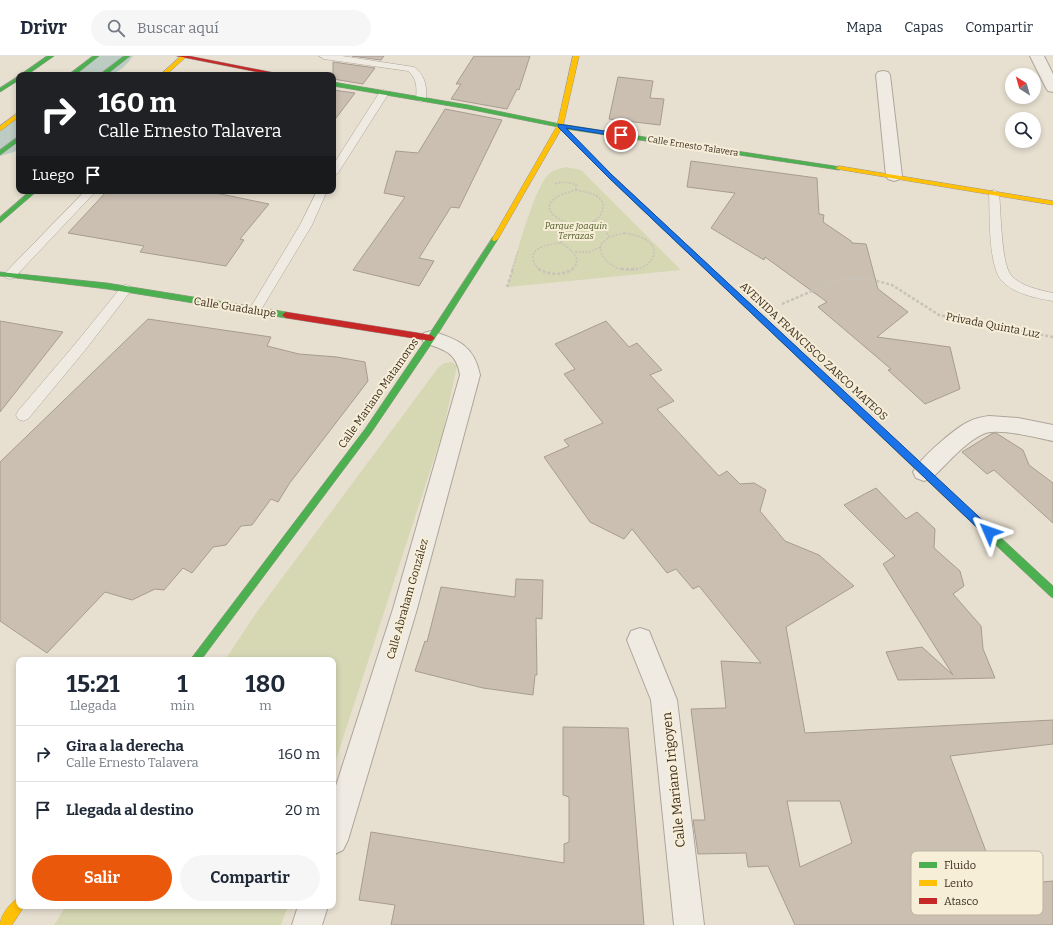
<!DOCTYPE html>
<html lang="es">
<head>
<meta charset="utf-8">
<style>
  :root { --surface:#fff; --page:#f6f6f7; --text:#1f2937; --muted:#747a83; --line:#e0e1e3; --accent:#ea580c }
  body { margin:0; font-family:Bitter,serif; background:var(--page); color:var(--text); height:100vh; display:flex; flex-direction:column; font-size:15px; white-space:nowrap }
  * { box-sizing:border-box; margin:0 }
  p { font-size:13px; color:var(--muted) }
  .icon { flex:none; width:22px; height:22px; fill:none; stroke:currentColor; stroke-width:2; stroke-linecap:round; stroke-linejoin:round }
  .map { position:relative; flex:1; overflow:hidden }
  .panel { position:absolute; left:16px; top:601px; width:320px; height:252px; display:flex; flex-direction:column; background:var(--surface); border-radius:8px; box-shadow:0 2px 6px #0003 }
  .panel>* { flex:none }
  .hud { position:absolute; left:16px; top:16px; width:320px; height:122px; border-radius:8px; box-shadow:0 2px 6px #0003; background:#202124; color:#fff; overflow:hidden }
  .needle { width:26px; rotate:323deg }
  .buttons { position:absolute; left:1005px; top:12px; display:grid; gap:8px }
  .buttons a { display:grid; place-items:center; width:36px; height:36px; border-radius:50%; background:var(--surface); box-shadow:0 2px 6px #0003; font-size:20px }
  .pin { position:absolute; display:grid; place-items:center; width:34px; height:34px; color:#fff; margin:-17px; border:2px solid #fff; border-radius:50%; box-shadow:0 1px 4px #0007 }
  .me { position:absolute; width:44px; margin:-22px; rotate:313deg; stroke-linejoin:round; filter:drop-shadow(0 0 3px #0008) }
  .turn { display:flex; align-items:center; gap:14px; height:84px; padding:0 16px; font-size:18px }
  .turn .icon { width:52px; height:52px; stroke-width:2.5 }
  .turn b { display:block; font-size:28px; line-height:34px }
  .then { display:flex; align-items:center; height:38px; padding:0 16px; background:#0003; gap:8px; font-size:15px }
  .eta { display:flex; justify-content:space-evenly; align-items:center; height:68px; text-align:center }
  .eta b { font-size:24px; font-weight:700; line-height:28px }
  .button { display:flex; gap:8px; margin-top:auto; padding:8px 16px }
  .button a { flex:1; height:46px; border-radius:24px; background:var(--accent); color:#fff; font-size:16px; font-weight:700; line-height:46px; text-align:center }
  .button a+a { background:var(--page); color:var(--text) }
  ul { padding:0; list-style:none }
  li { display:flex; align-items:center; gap:12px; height:56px; padding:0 16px; border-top:1px solid var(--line) }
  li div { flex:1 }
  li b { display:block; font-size:15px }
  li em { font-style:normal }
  header { display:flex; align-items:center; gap:24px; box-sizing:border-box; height:56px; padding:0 20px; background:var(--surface); border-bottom:1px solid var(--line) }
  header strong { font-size:19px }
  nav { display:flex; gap:22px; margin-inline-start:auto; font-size:14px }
  .search { width:280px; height:36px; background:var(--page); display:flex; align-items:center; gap:10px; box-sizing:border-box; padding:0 14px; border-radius:22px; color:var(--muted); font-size:15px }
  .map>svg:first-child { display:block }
</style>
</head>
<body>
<header>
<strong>Drivr</strong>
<div class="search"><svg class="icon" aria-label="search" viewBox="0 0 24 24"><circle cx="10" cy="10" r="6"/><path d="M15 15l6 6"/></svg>Buscar aquí</div>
<nav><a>Mapa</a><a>Capas</a><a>Compartir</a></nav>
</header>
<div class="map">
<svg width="1053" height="869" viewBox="0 0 1053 869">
  <rect width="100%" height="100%" fill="#e7e0d1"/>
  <path fill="#d6d7b3" d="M566,111L581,114L681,214L507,231C514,208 534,130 549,118C554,113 560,113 566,111Z
    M452,306L457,310L443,375L333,713V604H225L256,557L438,312L444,307Z
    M66,850H288L281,869H54Z"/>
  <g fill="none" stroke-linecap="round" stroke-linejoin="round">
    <path fill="#bcccc2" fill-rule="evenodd" d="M94,0H133C116,25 100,19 73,19L78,11Z
      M19,61V92L14,96L0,100V69L5,65Z"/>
  </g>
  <path fill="#cbbfb2" stroke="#a89c90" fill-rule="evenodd" d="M352,0H384L381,4Z
    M474,0H530L519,34L517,33L507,53L451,43L461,28H456Z
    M333,6L375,12L363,28L333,23Z
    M618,21L653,25L650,42L664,43L660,69L609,63Z
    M333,34L355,37L333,66Z
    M445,53L502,64L459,152L451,151L419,202L434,205L419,230L353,214L405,141L384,137L396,95L418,97Z
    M691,105L817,122L819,158L824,159L823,166L851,185L852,187L866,188L878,233L908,256L877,281L950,291L960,333L925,348L888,314L891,313L818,251L827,246L765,201L764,204L711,172L735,137L687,131Z
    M107,135H206L269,148L240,183L244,184L226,210L140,196L144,190L68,177Z
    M148,263L271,281L267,290L299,298L337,301L365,306L368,325L289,428L278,446L271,443L252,469L241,470L226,489L213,491L192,517L183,512L164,534L155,533L132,544L105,536L47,597L0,565V406Z
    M0,265L63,276L0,356Z
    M606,265L629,291L637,287L662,314L650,319L674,345L657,353L719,420L727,415L740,428L754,427L766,434L760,455L785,485L819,499L854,530L786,571L805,677L1053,664V688L950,700L999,830L1053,825V869H795L768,810L748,811L746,797L698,798L693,764H705L691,653L726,652L721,605L761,607L699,530L693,533L676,513L667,517L632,473L624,483L590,466L544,401L569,390L564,384L603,367L564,318L575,313L555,288ZM787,745H840L852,787L800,811Z
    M993,377H996L1023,394L1029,409L1053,427V467L994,414L987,418L962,396Z
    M876,432L906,463L917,456L935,473L934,492L960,515L964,530L953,538L981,570L983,593L995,622L898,624L886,596L922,591L953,619L883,508L895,500L844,449Z
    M516,523L543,524L542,563L536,562L537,619H535L533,639L483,632L415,615L425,585L427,586L441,531L515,541Z
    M563,671L628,672L644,869H391L395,849L359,844L371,776L564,807V788L569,786V741L563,739Z"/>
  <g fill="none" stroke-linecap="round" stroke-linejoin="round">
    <g stroke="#ada599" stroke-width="1">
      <path id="lane" d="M319,0H342L414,11C425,19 427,30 426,43L421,46L416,43C417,32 417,22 408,15L324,3Z
        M384,34L389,37L338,117L333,120V109L379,37Z
        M994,134L999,137C1001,154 1001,208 1011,219C1020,230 1039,234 1053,237V245C1036,242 1014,238 1002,225C988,211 990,157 989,137Z
        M85,135H96L14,222L10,223L6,222L4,219L6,216Z
        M317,135H327L312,169L259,257L255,258L251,257L249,254L300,169Z
        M126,229L130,230L132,233L130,236L86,293L28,363L23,365L18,363L16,359L18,355L76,287L122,230Z"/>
    </g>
    <g stroke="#ada599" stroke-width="2">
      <path id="street" d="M1030,0H1044L1053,18V36L1048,35L1046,32Z
        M883,15L888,16L890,19L902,120L900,123L894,125L888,123L886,120L876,19L878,16Z
        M431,275C457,283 474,289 480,319L417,553L348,784L343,794L333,799V739L393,553L460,319C457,297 444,293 424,287L422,282L424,277Z
        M989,360L1018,362L1053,369V385C1038,382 996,371 983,378C965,386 946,409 932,422L924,425L916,422L913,416C920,402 954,373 968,366C975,362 982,361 989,360Z
        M640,572L649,575L677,644L704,869H674L651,644L627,584L631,575Z
        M298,850H328L322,869H292Z"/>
    </g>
    <g stroke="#9c958a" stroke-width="1">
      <path id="fast" d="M47,0H54L27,19H20Z
        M93,0H99L75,19H68Z
        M124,0H130L106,19H99Z
        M19,20V24L0,36V32Z
        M333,26L468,49L560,68L841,111L842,112L839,114L566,73L612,119L817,310L818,312L817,314H811L608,121L558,71L468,53L333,30Z
        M19,80V85L0,99V94Z
        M30,135H37L0,167V161Z
        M493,181H495L498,183L434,284L371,377L201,604H190L365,373L428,280Z
        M0,216L107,227L286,256L290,259L286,262L107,233L0,220Z
        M955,441L958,442L1053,530V542L1050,540L952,448L950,445L952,442Z"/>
    </g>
    <g stroke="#9c958a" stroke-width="1">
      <path id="slow" d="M181,0H187L166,19H160Z
        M573,0H579L563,70L498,183L495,185H493L492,183L557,70Z
        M19,56V61L0,75V70Z
        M839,110L1053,145V149L837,113L836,112Z
        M814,309L817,310L958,442L960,445L958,448L955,449L952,448L811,314L810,312L811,310Z
        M19,842V850H24L23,852L12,869H0C0,860 11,845 19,842Z"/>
    </g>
    <g stroke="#9c958a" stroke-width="1">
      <path id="jam" d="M177,0H189L285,19H273Z
        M286,256L431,279L435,282L431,285L286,262L282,259Z"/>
    </g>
    <path stroke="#c8c2b9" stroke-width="1.5" stroke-dasharray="2 1.5" stroke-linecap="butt" d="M555,128C563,125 569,126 576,129V134
      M576,134C584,136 596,137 601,144C604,148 603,152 602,156C595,173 569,170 556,161C537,146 563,137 576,134Z
      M594,165L604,172L609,181
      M624,177C684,185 641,232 609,207C602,201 600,196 601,188L609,181Z
      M561,187L560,176L568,167
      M575,196H589L601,191
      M512,214L518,195
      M540,214C536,211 534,208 533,203C531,190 552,188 561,187C570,193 585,204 571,214"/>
    <path stroke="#c8c2b9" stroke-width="2.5" stroke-dasharray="3 2" stroke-linecap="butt" d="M538,213C550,219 561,220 573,213
      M621,213H638
      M507,231L513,213
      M782,248L840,223L866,222L892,229L939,259L1053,281"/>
    <use href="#lane" fill="#efebe3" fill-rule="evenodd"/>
    <use href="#street" fill="#efebe3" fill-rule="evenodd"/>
    <use href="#fast" fill="#4caf50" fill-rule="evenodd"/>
    <use href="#slow" fill="#ffc107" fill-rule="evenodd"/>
    <use href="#jam" fill="#c62828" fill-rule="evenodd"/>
  </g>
  <path fill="#1a73e8" stroke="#114b97" d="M558,68L623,78L624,79L621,81L566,72L612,119L992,473L993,476L992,479L989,481L985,479L608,121L558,71Z"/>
  <g text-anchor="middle" stroke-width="4" stroke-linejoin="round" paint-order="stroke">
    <g font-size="9" fill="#3d2e20" stroke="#f7eed8">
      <text transform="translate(693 90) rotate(9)" y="3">Calle Ernesto Talavera</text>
    </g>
    <g font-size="9" font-style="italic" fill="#4d5a26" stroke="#f7eed8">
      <text x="576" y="173">Parque Joaquin<tspan x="576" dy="10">Terrazas</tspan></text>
    </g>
    <g font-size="11" fill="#3d2e20" stroke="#f7eed8">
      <text transform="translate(235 251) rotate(9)" y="4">Calle Guadalupe</text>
      <text transform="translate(993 269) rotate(11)" y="4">Privada Quinta Luz</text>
      <text transform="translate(814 295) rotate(43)" y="4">AVENIDA FRANCISCO ZARCO MATEOS</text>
      <text transform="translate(378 337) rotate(-55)" y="4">Calle Mariano Matamoros</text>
      <text transform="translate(407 543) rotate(-74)" y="4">Calle Abraham González</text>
    </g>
    <g font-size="13" fill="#3d2e20" stroke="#f7eed8">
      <text transform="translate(673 724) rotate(-96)" y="5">Calle Mariano Irigoyen</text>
    </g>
  </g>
  <rect x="911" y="795" width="132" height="64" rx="6" fill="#f7eed8" stroke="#bfb4a1" stroke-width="1"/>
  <rect x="919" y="806" width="18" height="6" fill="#4caf50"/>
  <rect x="919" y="824" width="18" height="6" fill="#ffc107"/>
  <rect x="919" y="842" width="18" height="6" fill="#c62828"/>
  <g font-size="11" fill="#3d2e20">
    <text x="944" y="813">Fluido</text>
    <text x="944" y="831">Lento</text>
    <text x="944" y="849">Atasco</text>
  </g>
</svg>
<div class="buttons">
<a><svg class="needle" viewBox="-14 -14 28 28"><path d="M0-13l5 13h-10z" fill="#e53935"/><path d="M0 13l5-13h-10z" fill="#747a83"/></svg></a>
<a><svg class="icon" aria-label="search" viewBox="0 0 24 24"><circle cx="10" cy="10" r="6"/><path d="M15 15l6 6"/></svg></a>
</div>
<div class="pin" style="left:621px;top:79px;background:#d93025"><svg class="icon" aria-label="arrive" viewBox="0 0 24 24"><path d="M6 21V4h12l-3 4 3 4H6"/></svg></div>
<svg class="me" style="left:989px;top:476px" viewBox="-20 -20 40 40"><path d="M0-17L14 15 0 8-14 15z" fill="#1a73e8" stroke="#fff" stroke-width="4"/></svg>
<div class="hud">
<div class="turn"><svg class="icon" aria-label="right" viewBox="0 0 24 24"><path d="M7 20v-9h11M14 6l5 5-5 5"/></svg><div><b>160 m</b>Calle Ernesto Talavera</div></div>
<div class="then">Luego<svg class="icon" aria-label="arrive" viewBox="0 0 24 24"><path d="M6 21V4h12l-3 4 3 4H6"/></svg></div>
</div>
<section class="panel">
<div class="eta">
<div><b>15:21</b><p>Llegada</p></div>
<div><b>1</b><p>min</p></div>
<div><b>180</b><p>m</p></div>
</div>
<ul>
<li><svg class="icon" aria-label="right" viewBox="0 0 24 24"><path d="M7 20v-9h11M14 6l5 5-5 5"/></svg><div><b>Gira a la derecha</b><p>Calle Ernesto Talavera</p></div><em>160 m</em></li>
<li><svg class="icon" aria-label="arrive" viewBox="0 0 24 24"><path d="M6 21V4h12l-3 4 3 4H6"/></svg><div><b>Llegada al destino</b></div><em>20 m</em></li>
</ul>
<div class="button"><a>Salir</a><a>Compartir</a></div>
</section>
</div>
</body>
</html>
